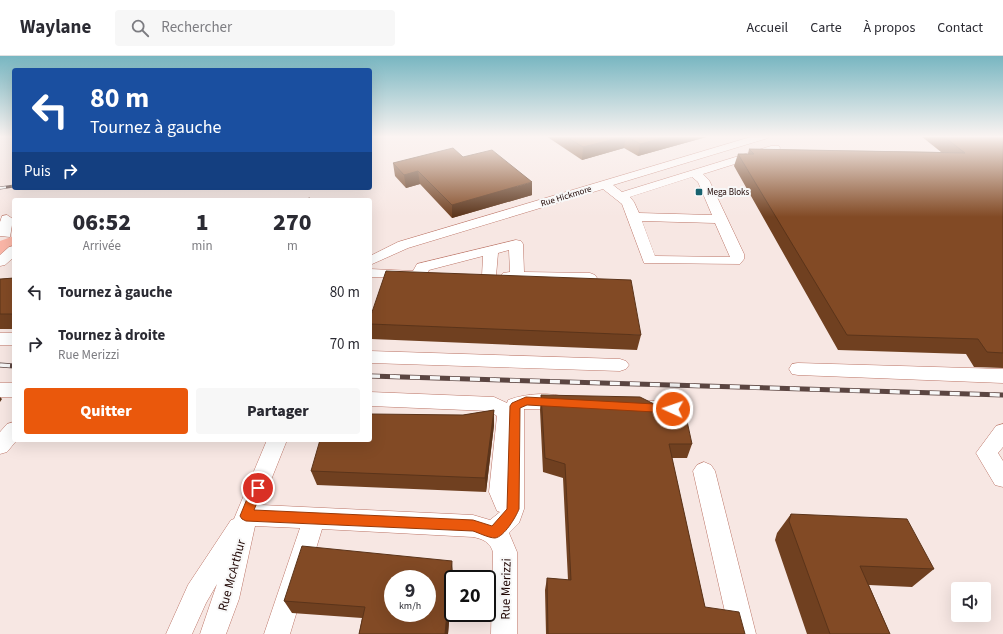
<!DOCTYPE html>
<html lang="fr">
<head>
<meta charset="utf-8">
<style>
  :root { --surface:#fff; --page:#f7f7f7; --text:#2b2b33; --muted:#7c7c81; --line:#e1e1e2; --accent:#ea580c }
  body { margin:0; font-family:"Source Sans 3",sans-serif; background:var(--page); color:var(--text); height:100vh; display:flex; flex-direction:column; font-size:15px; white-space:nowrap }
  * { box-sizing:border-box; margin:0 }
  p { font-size:13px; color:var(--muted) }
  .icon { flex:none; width:22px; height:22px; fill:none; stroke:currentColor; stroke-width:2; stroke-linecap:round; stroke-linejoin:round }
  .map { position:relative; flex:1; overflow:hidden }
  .drawer { position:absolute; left:12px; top:142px; width:360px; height:244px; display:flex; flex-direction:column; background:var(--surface); border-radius:4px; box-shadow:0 4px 16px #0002 }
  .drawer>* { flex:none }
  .top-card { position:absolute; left:12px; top:12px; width:360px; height:122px; border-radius:4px; box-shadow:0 4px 16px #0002; background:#1a4fa0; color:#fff; overflow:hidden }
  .tools { position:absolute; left:951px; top:526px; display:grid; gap:8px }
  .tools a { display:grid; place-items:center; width:40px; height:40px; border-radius:4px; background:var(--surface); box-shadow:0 4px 16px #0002; font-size:20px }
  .speed { position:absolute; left:384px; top:514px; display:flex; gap:8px; font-size:20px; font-weight:700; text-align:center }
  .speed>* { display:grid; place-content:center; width:52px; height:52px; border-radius:50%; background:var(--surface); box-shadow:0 4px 16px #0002; line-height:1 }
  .speed small { font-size:10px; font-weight:400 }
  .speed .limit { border:2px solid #111; border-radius:6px; background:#fff; color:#111 }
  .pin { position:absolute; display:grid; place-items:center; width:34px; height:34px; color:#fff; margin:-17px; border:2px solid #fff; border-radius:50%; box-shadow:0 1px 4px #0007 }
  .me { position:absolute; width:44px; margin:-22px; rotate:273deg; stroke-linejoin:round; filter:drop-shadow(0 0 3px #0008) }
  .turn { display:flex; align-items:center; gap:14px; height:84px; padding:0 12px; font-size:18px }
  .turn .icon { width:52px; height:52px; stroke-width:2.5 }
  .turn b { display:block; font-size:28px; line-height:34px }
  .then { display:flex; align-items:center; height:38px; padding:0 12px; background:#0003; gap:8px; font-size:15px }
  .eta { display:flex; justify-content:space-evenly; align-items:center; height:68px; text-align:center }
  .eta b { font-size:24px; font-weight:800; line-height:28px }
  .action { display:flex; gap:8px; margin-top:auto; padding:8px 12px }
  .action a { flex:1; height:46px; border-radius:4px; background:var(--accent); color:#fff; font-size:16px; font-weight:800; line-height:46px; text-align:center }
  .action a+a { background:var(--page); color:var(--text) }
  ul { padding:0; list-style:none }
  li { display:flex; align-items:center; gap:12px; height:52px; padding:0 12px }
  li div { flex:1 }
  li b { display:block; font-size:15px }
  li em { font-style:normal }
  header { display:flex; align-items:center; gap:24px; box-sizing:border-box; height:56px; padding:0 20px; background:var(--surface); border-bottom:1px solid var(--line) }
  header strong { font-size:19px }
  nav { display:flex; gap:22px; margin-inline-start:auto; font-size:14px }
  .search { width:280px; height:36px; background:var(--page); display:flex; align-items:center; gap:10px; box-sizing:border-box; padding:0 14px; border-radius:4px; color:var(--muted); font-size:15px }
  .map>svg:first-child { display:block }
</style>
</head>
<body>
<header>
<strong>Waylane</strong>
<div class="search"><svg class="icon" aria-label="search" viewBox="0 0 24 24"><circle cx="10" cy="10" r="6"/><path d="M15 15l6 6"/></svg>Rechercher</div>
<nav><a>Accueil</a><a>Carte</a><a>À propos</a><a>Contact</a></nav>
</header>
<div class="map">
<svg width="1003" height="578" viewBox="0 0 1003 578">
  <rect width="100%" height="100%" fill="#f7e7e3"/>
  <path fill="#fbb6a7" d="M14,180V189L0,201V185Z"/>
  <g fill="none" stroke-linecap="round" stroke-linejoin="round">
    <g stroke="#bc7567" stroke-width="1">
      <path id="minor" d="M754,80H769L768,82L613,129L622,136L771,90H779L780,92L779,94L703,118L709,124L744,198V203L740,208L644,207L622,148L603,133L408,192L370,209V200L398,186ZM692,121L698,126L712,159L639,157L634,146L630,141ZM642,165L715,167L730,201L655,200Z
        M7,159L13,163L10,181L0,180V166L2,160Z
        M516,184L521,185L523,188L524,216L590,217L595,219L597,222L595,225L590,227L503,223L501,220L503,217L510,216L509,194L498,197L496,220L494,223H484L482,220L483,200L429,214L425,221L420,222L414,220L408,222L370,221V213L413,215L417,208Z
        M14,190V201L5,209L0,210V199L9,191Z
        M0,277H14V289H0Z
        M370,295L620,303L626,305L629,309L626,313L620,315L370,307Z
        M798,307L1003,313V327L798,319L792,318L789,313L792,308Z
        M0,327H14V341H0Z
        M370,336L494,341L507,347L508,344C527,337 550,336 570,342L572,347L570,352L563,354L524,353V453L519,467L509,477L517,496V578H491L493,496C490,486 483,483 473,481L322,473L290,578H264L300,472L255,470L239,543L226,578H200L217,528L206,547L192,578H166L188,529L231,464L234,463L267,384H287L261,449L473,459L490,464L500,456L497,455L489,436L497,360L490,355L370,350Z
        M635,344L673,346L680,348L683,353L680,358C666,363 642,361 628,356L626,351L628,346Z
        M14,366V384H17L7,396L0,398V376L7,368Z
        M1003,368V391L998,397L1003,405V431L995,429L976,397L996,370Z
        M704,406L711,409L715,415L756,578H730L693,415L697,409Z"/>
    </g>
    <use href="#minor" fill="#fff" fill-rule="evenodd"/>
    <g stroke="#5b4541" stroke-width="3">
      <path id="rail-far1" d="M0,132L14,130"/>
    </g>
    <g stroke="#5b4541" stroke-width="5">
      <path id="rail" d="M0,309L14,310
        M370,320L1003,339"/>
    </g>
    <use href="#rail-far1" stroke="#f8f8f8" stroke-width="2" stroke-dasharray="6" stroke-linecap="butt"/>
    <use href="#rail" stroke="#f8f8f8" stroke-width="3.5" stroke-dasharray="10" stroke-linecap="butt"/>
  </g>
  <path fill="#704020" d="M546,80H710L638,100L624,92L582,104Z
    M921,80H1003V312L974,311L966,298L838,294L734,110L738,98H748L749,93L941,96Z
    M463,101L532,139L452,162L420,128L406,132L395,120L393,107Z
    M14,222V273H0V223Z
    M370,262L641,279L637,294L371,283L370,277Z
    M541,339L660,355L692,388L687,402H672L705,551L745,578H546L545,534L547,522L568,524L563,422L543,416L540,354Z
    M494,354V369L486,436L317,429L311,415L463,359Z
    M791,458L934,513L912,531L869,529L890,578H807L775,484L777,477Z
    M453,518L448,578H359L362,562L292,557L284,545Z"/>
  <path fill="#5b341a" d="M626,80L624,92L582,104L583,91Z
    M669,80H710L638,100L640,88Z
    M418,115L420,128L406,132L404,119Z
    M532,126V139L452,162V149Z
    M0,341L2,343L0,346Z
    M494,354V369L486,436L485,422Z
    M452,505L453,518L448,578H445Z"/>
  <path fill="#824a25" stroke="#5b341a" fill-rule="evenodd" d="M565,80H669L640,88L626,80L583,91Z
    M943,80H1003V297L987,296L978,283L847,279L738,98H754L749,93L965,97Z
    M453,92L463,101L492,94L532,126L452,149L418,115L404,119L393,107Z
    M309,142L314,144H306Z
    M386,215L631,224L641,279L370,268V262Z
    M14,222V258H0V223H1Z
    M541,339L640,341L658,350L660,355L685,356L692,388H669L705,551L739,556L745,578H548L547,522L571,524L565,408L545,402Z
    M494,354L485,422L311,415L320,384H370V358L463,359Z
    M791,458L907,463L934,513L860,510L890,578H830L789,465Z
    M302,490L452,505L445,578H359L365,551L284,545ZM393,523H427V557H393Z"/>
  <linearGradient id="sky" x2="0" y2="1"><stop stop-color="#78b6c1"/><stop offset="0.5" stop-color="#fbf4f2"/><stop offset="1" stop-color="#fbf4f2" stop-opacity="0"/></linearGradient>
  <rect width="1003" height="161" fill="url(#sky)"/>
  <path fill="#ea580c" stroke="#983908" d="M526,341L673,349L678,353L673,357L527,349L520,352L519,453C516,461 504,481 495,482C489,482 479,477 473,475L246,465L242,463L240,460L253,428L258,427L262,428L263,432L254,454L473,464L492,470L507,453L510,350L512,347Z"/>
  <rect fill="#18626f" stroke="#f8f8f8" stroke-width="1.5" x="695" y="132" width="8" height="8" rx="2"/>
  <g text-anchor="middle" stroke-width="4" stroke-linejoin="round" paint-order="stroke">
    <g font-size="9" fill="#200704" stroke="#f8f8f8" text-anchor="start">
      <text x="707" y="139">Mega Bloks</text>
    </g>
    <g font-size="9" fill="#200704" stroke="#f8f8f8">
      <text transform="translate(566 140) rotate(-17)" y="3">Rue Hickmore</text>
    </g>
    <g font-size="13" fill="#200704" stroke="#f8f8f8">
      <text transform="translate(231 519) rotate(-75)" y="5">Rue McArthur</text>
      <text transform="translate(505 533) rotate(-89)" y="5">Rue Merizzi</text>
    </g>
  </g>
</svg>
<div class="tools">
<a><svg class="icon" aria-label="sound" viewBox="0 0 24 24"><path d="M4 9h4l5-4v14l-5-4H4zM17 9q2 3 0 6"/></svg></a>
</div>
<div class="speed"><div>9<small>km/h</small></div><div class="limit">20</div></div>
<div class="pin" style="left:258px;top:432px;background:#d93025"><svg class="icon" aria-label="arrive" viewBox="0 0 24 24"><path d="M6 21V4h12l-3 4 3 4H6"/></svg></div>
<svg class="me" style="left:673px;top:353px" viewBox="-20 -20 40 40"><circle r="17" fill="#ea580c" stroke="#fff" stroke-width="3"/><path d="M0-11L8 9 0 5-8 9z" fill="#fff"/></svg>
<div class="top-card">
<div class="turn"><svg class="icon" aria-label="left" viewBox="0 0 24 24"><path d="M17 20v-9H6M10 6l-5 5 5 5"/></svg><div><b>80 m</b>Tournez à gauche</div></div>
<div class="then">Puis<svg class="icon" aria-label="right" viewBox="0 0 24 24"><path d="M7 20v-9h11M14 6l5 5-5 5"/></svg></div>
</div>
<section class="drawer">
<div class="eta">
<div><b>06:52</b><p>Arrivée</p></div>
<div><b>1</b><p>min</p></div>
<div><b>270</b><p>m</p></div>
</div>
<ul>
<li><svg class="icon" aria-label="left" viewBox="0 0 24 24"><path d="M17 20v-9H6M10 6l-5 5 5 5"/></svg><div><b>Tournez à gauche</b></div><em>80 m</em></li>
<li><svg class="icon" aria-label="right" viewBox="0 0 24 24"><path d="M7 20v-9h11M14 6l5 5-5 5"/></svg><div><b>Tournez à droite</b><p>Rue Merizzi</p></div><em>70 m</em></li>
</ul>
<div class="action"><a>Quitter</a><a>Partager</a></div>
</section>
</div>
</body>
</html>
